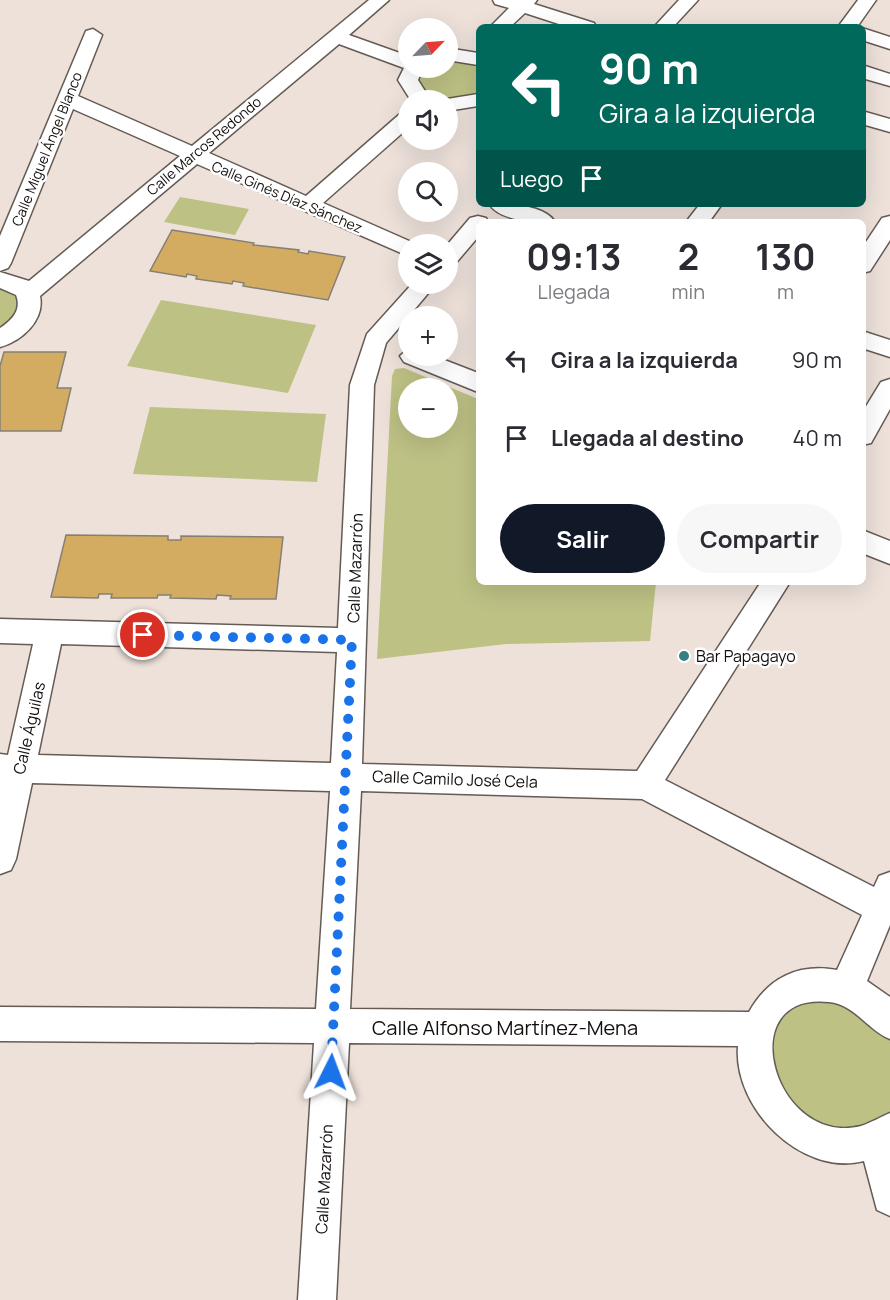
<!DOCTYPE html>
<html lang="es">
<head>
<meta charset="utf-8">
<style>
  :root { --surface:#fff; --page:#f7f7f7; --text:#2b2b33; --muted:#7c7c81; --accent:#111827 }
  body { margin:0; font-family:Manrope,sans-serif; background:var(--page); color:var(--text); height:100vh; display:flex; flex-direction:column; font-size:22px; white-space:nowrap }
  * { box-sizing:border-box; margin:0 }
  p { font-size:20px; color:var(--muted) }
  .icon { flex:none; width:33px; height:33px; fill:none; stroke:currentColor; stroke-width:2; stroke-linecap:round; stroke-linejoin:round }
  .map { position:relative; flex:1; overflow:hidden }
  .panel { position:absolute; left:476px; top:219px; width:390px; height:366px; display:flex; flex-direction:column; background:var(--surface); border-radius:9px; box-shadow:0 6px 24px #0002 }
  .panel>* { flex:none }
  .guide { position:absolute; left:476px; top:24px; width:390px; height:183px; border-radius:9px; box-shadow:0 6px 24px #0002; background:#00695c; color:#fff; overflow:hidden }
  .needle { width:39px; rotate:65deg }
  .tools { position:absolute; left:398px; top:18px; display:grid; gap:12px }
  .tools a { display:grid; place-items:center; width:60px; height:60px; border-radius:50%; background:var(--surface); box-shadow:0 6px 24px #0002; font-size:30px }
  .pin { position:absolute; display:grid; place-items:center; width:51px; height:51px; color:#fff; margin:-26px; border:3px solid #fff; border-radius:50%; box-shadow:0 2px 6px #0007 }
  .me { position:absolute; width:66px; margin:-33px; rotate:3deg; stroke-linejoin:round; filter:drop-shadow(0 0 4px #0008) }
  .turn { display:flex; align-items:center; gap:21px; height:126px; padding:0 24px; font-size:27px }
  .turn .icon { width:78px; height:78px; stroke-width:2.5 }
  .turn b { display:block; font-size:42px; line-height:51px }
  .then { display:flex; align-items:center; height:57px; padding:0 24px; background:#0003; gap:12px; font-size:22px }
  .eta { display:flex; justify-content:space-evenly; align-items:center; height:102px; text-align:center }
  .eta b { font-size:36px; font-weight:700; line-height:42px }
  .primary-button { display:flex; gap:12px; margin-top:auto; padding:12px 24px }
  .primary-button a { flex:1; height:69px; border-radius:36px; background:var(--accent); color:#fff; font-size:24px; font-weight:700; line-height:69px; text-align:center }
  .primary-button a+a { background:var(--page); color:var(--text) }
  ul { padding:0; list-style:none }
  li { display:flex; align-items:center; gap:18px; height:78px; padding:0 24px }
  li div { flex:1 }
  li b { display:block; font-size:22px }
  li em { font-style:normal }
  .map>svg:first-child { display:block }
</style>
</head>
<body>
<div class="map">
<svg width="890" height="1300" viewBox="0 0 890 1300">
  <rect width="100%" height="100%" fill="#ede1da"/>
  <path fill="#bdc184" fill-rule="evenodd" d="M447,58L468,59L478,63V97C453,105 435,103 416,85L418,71L421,68H447Z
    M180,197L249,209L235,235L164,222Z
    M0,286L15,293L21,308L0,332Z
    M161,300L316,325L288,393L127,366Z
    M404,368L478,399V582H656L650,641L506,644L377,659L392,376L395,369ZM408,388H447V428H408Z
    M150,407L326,414L317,482L133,474Z
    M810,997L851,1002L890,1038V1115L869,1132L822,1131L781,1099L769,1035L778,1018Z"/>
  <path fill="#d3ac61" stroke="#858076" stroke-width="1.5" d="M172,230L254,243L253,245L299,250L298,252L308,254L309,251L345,257L328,300L243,286L244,283L233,281L232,284L196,279L197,276L187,274L186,277L150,271Z
    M4,352H66L57,388H71L61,431H0V366Z
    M66,535L168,536V540H181V536L283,537L276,599H230L231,596L217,595L216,599L170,598L171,595H158L157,598H111L112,594H99L98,598L51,597Z"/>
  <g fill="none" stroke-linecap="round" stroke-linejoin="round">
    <g stroke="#655b55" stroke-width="3">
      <path id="minor" d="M369,0H389L349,35L408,56V68H423L418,80L425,91L436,100L410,99L398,80L404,68L339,44L209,153L306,196L401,113L408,111V128L323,203L416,244H408V256L197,164L40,296C45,320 22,341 0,347V328C12,320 22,310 16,295L0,288V272L29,281L180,156L73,109L11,263L8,268L0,271V236L86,31L93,29L102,35L78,96L192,146Z
        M493,0H537L534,4L594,23L596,27H568L525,13L510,27H490L509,8L495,4Z
        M679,0H698L673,27H654Z
        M858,0H876L857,27H838Z
        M862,28L890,37V49L862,40Z
        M447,48L478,53V65L447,60Z
        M862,65L890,74V86L862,78Z
        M478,94V106L447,111V100H441Z
        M862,111L890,119V132L862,124Z
        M489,204C508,204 544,204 555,222C536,222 501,222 489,204Z
        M700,204H722L709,222H686Z
        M478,216L486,218L488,222H478V237L455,264L447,266V245L470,218Z
        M890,216V240L870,271L862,273V248L882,218Z
        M412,284H436L386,343L374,385L362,764L637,771L761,582H790L665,780L874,887L879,876L890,872V925L867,981L890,997V1039C867,1030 856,1005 829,1002C730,991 774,1148 861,1126C870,1123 881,1117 890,1113V1216L877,1210L864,1161C801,1177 733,1108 738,1046L349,1043L336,1300H298L314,1043L0,1041V1007L316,1009L330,791L32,783L16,859L11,870L0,874V754L8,755L33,644L0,643V619L338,628L350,385L367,334ZM61,644L337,652L331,763L38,755ZM361,791L642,799L862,915L837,970C798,963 768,978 749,1012L350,1009Z
        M862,331L890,340V357L862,348Z
        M408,349V356H434L478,373V392L404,362L400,356Z
        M890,379V409L871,443L862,445V413L881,382Z
        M862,530L890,541V564L862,553Z"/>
    </g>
    <use href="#minor" fill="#fff" fill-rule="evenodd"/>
  </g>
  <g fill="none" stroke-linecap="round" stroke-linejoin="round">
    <path stroke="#1a73e8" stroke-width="10" stroke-dasharray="0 18" d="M143,635L352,640L331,1072"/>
  </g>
  <circle fill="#367f83" stroke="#fff" stroke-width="2" cx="684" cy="656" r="6"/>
  <g text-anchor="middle" stroke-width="5" stroke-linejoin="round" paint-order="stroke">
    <g font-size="14" fill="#120e0c" stroke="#fff">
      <text transform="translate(204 146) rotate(-40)" y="5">Calle Marcos Redondo</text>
      <text transform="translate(47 149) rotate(-68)" y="5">Calle Miguel Ángel Blanco</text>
      <text transform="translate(287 197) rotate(23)" y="5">Calle Ginés Díaz Sánchez</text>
    </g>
    <g font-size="16" fill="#120e0c" stroke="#fff">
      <text transform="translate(355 568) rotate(-88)" y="6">Calle Mazarrón</text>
      <text transform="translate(29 728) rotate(-77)" y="6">Calle Águilas</text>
      <text transform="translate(455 779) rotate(2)" y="6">Calle Camilo José Cela</text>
      <text transform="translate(324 1179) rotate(-87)" y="6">Calle Mazarrón</text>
    </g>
    <g font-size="16" fill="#120e0c" stroke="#fff" text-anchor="start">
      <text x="696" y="662">Bar Papagayo</text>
    </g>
    <g font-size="20" fill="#120e0c" stroke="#fff">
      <text x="505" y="1035">Calle Alfonso Martínez-Mena</text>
    </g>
  </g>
</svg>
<div class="tools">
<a><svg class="needle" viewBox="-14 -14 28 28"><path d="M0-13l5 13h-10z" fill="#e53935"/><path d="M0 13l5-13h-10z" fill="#7c7c81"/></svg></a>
<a><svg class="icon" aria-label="sound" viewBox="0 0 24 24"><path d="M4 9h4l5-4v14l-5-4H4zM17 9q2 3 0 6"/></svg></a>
<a><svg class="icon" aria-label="search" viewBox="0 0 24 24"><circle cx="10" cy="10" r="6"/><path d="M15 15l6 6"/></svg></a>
<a><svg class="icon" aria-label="layers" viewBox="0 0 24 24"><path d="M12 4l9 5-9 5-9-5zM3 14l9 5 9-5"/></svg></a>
<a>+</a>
<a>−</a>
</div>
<div class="pin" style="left:143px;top:635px;background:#d93025"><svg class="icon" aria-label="arrive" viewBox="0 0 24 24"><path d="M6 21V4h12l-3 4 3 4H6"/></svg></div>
<svg class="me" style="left:331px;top:1072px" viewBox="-20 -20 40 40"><path d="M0-17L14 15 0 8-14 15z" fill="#1a73e8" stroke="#fff" stroke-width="4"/></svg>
<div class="guide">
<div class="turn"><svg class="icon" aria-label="left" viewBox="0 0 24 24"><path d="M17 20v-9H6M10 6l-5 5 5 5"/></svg><div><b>90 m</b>Gira a la izquierda</div></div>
<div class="then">Luego<svg class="icon" aria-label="arrive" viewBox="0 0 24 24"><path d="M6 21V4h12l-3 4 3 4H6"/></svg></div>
</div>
<section class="panel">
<div class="eta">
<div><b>09:13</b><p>Llegada</p></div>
<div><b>2</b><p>min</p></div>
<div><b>130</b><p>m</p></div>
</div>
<ul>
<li><svg class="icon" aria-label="left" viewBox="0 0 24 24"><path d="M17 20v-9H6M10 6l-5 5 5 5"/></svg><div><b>Gira a la izquierda</b></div><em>90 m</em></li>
<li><svg class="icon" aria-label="arrive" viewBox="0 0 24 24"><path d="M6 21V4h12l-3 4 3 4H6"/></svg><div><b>Llegada al destino</b></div><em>40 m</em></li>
</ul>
<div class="primary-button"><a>Salir</a><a>Compartir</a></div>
</section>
</div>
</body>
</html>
